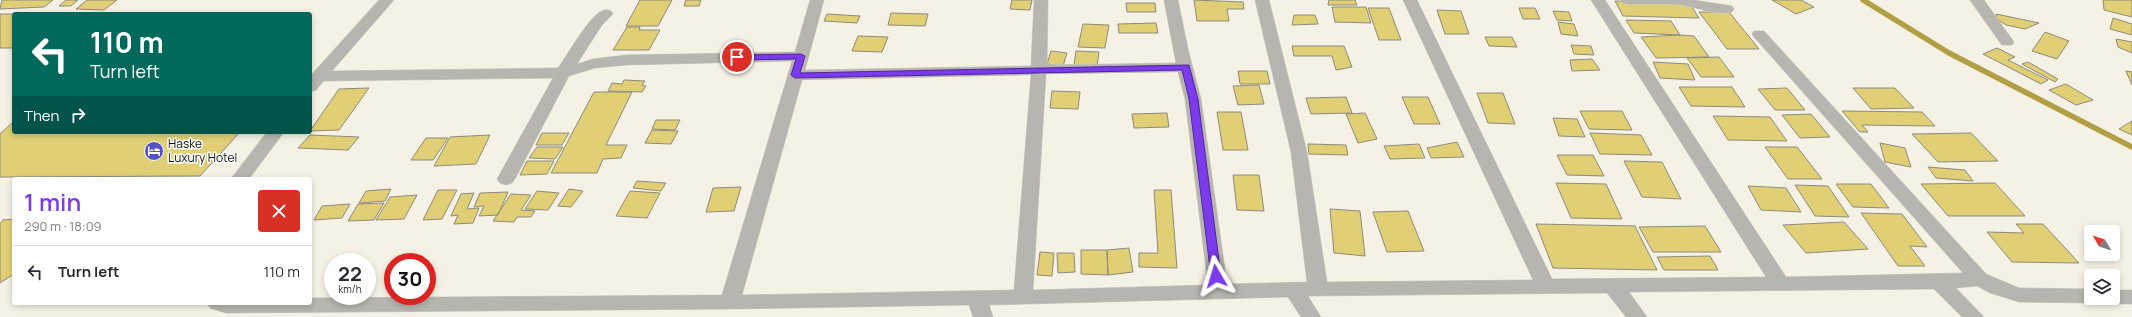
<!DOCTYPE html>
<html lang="en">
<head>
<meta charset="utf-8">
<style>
  :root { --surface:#fff; --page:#f7f7f7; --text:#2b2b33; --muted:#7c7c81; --line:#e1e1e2; --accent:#7c3aed }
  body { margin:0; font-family:Manrope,sans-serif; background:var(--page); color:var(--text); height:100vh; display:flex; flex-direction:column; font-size:15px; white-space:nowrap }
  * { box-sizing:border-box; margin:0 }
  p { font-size:13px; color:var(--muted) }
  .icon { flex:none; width:22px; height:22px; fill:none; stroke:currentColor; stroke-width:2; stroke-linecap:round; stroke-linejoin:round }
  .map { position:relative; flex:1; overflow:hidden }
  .sheet { position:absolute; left:12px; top:177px; width:300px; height:128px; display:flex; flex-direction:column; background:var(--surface); border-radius:4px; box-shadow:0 2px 6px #0003 }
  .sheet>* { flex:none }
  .guide { position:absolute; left:12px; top:12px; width:300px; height:122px; border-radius:4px; box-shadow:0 2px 6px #0003; background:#00695c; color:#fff; overflow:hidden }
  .needle { width:26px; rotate:309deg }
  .controls { position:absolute; left:2084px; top:225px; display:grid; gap:8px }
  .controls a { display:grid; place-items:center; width:36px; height:36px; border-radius:4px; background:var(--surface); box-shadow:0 2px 6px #0003; font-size:20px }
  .speed { position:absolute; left:324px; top:253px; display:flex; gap:8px; font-size:20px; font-weight:700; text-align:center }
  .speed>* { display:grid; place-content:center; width:52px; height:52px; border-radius:50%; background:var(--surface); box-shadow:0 2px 6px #0003; line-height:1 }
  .speed small { font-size:10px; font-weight:400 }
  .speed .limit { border:6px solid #d22; background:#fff; color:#111 }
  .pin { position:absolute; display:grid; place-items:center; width:34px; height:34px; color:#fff; margin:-17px; border:2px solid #fff; border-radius:50%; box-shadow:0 1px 4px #0007 }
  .me { position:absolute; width:44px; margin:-22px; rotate:353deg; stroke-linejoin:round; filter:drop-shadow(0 0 3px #0008) }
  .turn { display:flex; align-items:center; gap:14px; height:84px; padding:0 12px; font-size:18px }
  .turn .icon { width:52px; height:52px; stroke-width:2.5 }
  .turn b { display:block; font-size:28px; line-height:34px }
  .then { display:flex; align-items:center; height:38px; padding:0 12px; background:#0003; gap:8px; font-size:15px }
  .round { display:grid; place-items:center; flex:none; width:42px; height:42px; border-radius:4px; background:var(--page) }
  .headline { display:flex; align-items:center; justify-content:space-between; height:68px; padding:0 12px }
  h1 { font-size:24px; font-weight:600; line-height:30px; color:var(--accent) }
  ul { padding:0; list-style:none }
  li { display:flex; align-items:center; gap:12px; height:52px; padding:0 12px; border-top:1px solid var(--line) }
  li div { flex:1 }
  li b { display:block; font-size:15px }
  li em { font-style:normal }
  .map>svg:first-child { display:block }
</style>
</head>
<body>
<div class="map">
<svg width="2132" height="317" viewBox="0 0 2132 317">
  <rect width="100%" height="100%" fill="#f5f2e5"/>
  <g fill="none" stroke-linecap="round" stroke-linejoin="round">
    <path stroke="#b19f44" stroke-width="5.5" d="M1863,0L1949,53L2132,147"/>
  </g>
  <path fill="#e1cf75" stroke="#8d8b7e" d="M2,0H53L44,7L0,9Z
    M66,0H78L71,6H59Z
    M87,0H117L104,10L76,9Z
    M640,0H672L658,26H626Z
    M686,0H701L699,6H684Z
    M1012,0H1032L1030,10L1010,9Z
    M1194,0L1243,2L1244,9H1227L1229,21H1197Z
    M1329,0H1355L1357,5H1328Z
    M1772,0H1801L1814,7L1796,14Z
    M2103,0H2132V17L2104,10Z
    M1615,1L1690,4L1699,18L1623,16Z
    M1126,3H1155L1156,12H1127Z
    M1332,7H1366L1371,23L1335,22Z
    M1368,8H1389L1401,40H1379Z
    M1519,8H1535L1540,19H1523Z
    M1437,10L1461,11L1469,34H1445Z
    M1553,11L1569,12L1572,21L1557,20Z
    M1699,12H1729L1759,49H1727Z
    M891,13L928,14L925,26L888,25Z
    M0,14H14V48H0Z
    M827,14L860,16L857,23L824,21Z
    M1996,14L2039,23L2025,29L2006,25L1997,19Z
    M1294,15H1315L1318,24L1292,25Z
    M2113,18L2132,24V35L2110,29Z
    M1626,20L1671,21L1680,35L1634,33Z
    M1558,22L1574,24L1578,36L1561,34Z
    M1156,23L1158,33H1119L1118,24Z
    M1083,24L1109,25L1105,48L1078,47Z
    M627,27H640L639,30H660L649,50H613Z
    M2045,32L2069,41L2057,59L2032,51Z
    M1680,35L1694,36L1709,57L1656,58L1641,37Z
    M858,36L888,37L882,52L852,51Z
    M1485,37H1512L1517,47L1489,46Z
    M2116,39L2132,42V53L2118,47Z
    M1571,45L1591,46L1594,55L1574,54Z
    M1292,46H1344L1352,67L1336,70L1332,56H1294Z
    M1997,48L2015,57L2008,60L2048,80L2041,84L1983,54Z
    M1051,51L1067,53L1063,66L1047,64Z
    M1076,51L1099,52L1097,66L1074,65Z
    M1719,57L1734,77H1701L1687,58Z
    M1592,59L1600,70L1572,71L1570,60Z
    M1653,62L1688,64L1695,80L1660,78Z
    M2028,62L2058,79L2055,82L2022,64Z
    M1238,71H1267L1270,84H1240Z
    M2126,71L2132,72V85Z
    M624,80L645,81L642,85L646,86L642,92L608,91L612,83L622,84Z
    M2066,84L2093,100L2076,105L2049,90Z
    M1259,85L1264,104L1238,105L1233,86Z
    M1679,87H1732L1745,107L1691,106Z
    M369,88L339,130L310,131L339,89Z
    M1787,88L1805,110H1775L1758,89Z
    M1853,88H1895L1914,108L1871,109Z
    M1052,91L1080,92L1078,109L1050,108Z
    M594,92H632L606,145H627L621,158L603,159L597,173H551Z
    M1477,93H1503L1515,124L1488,123Z
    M1346,97L1352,113L1311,114L1306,98Z
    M1402,97H1428L1440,124H1414Z
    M1580,111H1622L1632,130L1589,129Z
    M1842,111L1922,112L1935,126L1862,125L1868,132H1860Z
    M1217,112H1241L1248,150H1223Z
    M1167,113L1169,127L1134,128L1132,114Z
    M1365,113L1377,139L1358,143L1346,114Z
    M1811,114L1830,137L1800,138L1782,115Z
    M1713,116L1770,117L1787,141L1728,140Z
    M1553,118L1577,119L1585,137L1559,136Z
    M656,120H680L675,130L652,129Z
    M14,121V132H240L200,176L0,177V134Z
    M2132,121V135L2119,129Z
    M652,130L678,131L671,144L645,143Z
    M542,133H569L562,145H536Z
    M1590,133L1641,135L1652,155L1600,154Z
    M1971,133L1998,161L1938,162L1912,134Z
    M310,135L359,137L348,150L298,148Z
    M490,135L476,164L434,166L450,137Z
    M426,138H448L433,160H411Z
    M1457,142L1464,157L1431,158L1427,148Z
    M1880,143L1905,148L1911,167L1885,162Z
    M1308,144L1346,145L1348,155L1309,154Z
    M1419,144L1425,158L1390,159L1384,146Z
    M537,147H563L555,159L529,158Z
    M1765,147H1797L1822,179H1788Z
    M1557,155H1593L1604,176L1567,175Z
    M527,161H554L547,174L520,175Z
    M1624,161L1662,162L1681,199L1642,197Z
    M1928,167L1965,170L1973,181L1936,178Z
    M1233,175H1259L1264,211L1237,210Z
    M637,181L666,183L661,191L633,188Z
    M1556,183L1606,184L1622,219L1571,218Z
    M1995,183L2025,216H1948L1921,184Z
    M1836,184H1871L1889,208L1853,207Z
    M1795,185L1828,186L1849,217L1815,216Z
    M1748,186L1786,188L1801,212L1761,210Z
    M741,187L734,211L706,212L713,188Z
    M391,189L385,201L359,203L366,191Z
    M569,189L583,191L571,207L558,206Z
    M438,190H457L442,219L423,220Z
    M1154,190H1171L1177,268L1139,267V253H1158Z
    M537,191L559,193L548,210L525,209Z
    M630,191L660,193L647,218L616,216Z
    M508,192L498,215L479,216L484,206L474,207L480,193Z
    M474,193L467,209L479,208L473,223L454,224L458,215L451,216L461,194Z
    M511,194L531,195L521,210L535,211L531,217H517L514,222L493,221Z
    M417,195L404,219L376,220L390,197Z
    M384,203L374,220L348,221L358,204Z
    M350,204L342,218L314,220L322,206Z
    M1330,209L1360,211L1365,256L1334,253Z
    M1408,211L1424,251L1387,252L1373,212Z
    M1861,213L1902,214L1927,247L1910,246L1925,266H1898Z
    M14,219V274L0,283V224L3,220Z
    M1844,222L1868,249L1806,253L1783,225Z
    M1536,224L1635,226L1657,270L1553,268Z
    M2016,224H2043L2079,263L2012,262L1987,232L2024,233Z
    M1705,226L1721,252H1653L1639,227Z
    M1129,248L1133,272L1108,275L1107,250Z
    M1081,250H1107L1108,275L1081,274Z
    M1040,252L1054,253L1052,276L1037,275Z
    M1057,253H1074L1075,272L1058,273Z
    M1710,256L1718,270H1664L1657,257Z"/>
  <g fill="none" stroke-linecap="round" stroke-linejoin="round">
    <g stroke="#d0cec2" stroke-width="1">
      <path id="street" d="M379,0H394L332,71L558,68C567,56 589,16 602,11C605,9 608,10 611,11L613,14L602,25L577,64L593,59L626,55L795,52L810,0H824L805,70L1031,66L1034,0H1048L1047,65L1176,63L1164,0H1178L1188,49L1201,99L1227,284L1307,282L1291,152L1255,0H1269L1307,152L1327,282L1533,280L1403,0H1417L1552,279L1766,277L1591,0H1605L1786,277L1963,273L1754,37L1752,34L1754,31H1764L1986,274L2019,288L2091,289V298H2100L2098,301L2091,303L2019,302L1990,293L1977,286L1956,288L1984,317H1962L1934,289L1629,292L1647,317H1626L1607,293L1308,296L1321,317H1301L1288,297L989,305L993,317H973L969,305L730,309L226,313L210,308L207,303H310V298L722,295L792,61L626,65L595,68L569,76L515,179L512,183L506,185L500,183L497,179L553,78L324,81L316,90L310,92V77L313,73ZM1178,72L1185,99L1208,285L1033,290L1046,74ZM1031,75L1014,290L742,295L802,80Z
        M1621,0H1694L1732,6L1734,9L1732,12C1714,16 1698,7 1681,5C1663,3 1645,5 1628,4L1623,3Z
        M1970,0H1984L2014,42L2012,45H2002Z
        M267,132H284L249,179H231Z
        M2113,290H2132V304H2113L2106,302L2104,298H2113Z"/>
    </g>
    <use href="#street" fill="#b6b5af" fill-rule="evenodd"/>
  </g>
  <path fill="#7c3aed" stroke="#51269a" d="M801,54L805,56L800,73L1189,65L1198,99L1221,276L1216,280L1211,276L1189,99L1182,70L795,78L791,75L796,59L737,60L733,57L737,55Z"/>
  <defs>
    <g id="hotel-disc" transform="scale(1)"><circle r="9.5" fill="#5452c9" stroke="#fff"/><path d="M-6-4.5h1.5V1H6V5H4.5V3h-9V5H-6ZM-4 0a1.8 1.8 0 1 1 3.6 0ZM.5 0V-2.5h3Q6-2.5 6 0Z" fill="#fff"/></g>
  </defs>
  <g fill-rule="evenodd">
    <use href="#hotel-disc" x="154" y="151"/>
  </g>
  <g text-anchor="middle" stroke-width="3" stroke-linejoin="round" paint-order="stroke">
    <g font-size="12" fill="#10100b" stroke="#fff" text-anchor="start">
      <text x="168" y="148">Haske<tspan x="168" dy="14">Luxury Hotel</tspan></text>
    </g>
  </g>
</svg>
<div class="controls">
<a><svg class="needle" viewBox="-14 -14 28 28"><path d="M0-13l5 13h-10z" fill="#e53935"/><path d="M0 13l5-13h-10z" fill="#7c7c81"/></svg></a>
<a><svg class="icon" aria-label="layers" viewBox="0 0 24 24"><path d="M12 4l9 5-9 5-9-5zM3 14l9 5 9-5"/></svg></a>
</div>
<div class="speed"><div>22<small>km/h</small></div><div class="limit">30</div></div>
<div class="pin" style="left:737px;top:57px;background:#d93025"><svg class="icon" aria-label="arrive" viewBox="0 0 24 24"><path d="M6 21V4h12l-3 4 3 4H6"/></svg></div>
<svg class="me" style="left:1216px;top:276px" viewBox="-20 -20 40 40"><path d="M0-17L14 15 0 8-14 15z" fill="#7c3aed" stroke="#fff" stroke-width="4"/></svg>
<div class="guide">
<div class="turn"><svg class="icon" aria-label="left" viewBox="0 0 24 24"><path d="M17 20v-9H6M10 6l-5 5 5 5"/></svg><div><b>110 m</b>Turn left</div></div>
<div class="then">Then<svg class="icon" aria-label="right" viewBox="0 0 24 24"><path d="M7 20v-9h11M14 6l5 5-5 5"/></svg></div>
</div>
<section class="sheet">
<div class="headline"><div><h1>1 min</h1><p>290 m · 18:09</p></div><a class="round" style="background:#d93025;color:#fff"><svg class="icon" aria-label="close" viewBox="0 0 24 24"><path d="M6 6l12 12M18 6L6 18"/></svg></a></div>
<ul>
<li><svg class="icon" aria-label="left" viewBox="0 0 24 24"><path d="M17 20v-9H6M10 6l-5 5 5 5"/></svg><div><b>Turn left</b></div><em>110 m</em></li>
</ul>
</section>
</div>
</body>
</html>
